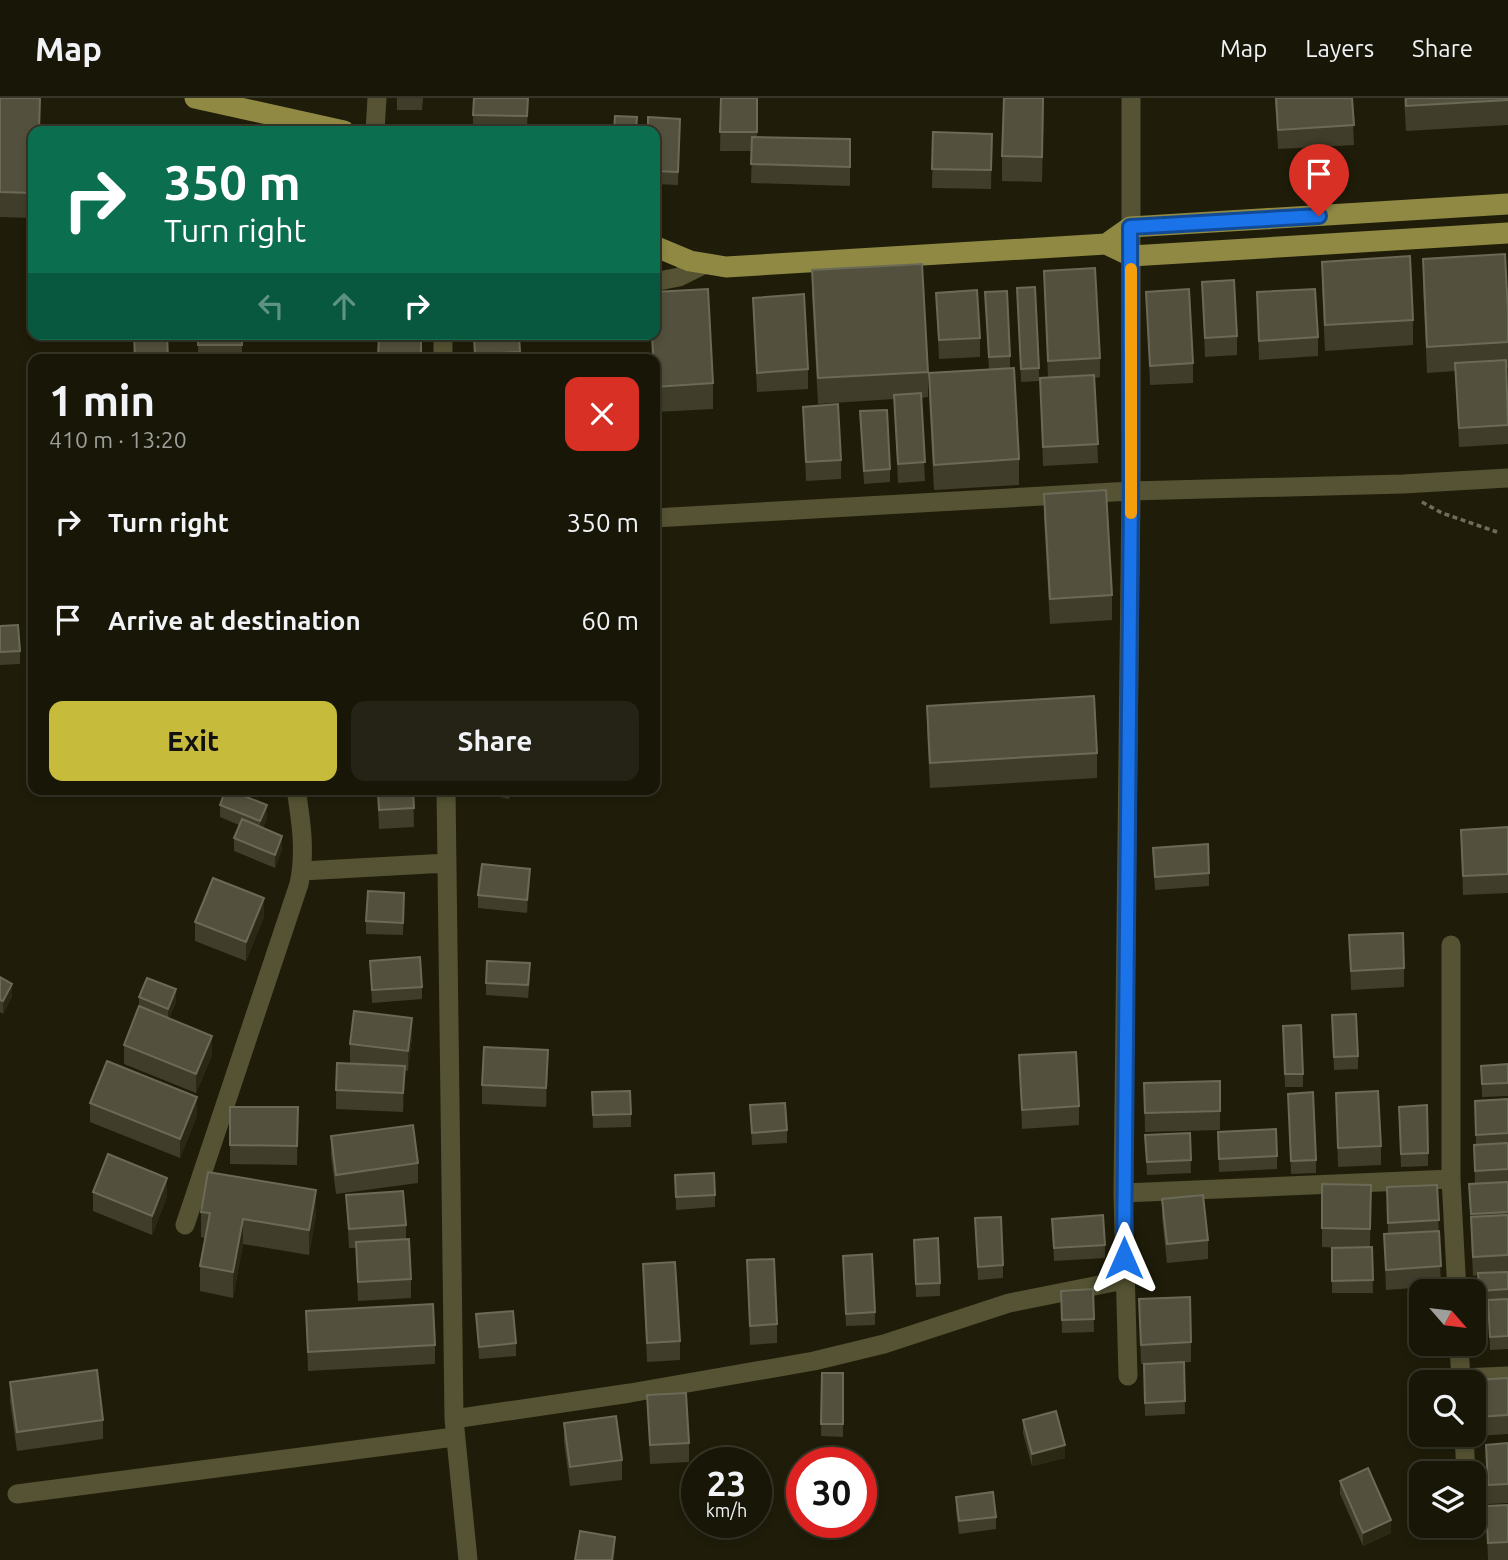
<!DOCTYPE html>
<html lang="en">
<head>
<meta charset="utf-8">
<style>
  :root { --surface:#171607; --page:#242315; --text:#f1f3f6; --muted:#9e9f9b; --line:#363528; --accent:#c7bb3b }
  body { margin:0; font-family:Ubuntu,sans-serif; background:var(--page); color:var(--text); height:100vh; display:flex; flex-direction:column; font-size:26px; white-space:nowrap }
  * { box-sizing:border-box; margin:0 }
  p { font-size:23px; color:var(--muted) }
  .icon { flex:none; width:38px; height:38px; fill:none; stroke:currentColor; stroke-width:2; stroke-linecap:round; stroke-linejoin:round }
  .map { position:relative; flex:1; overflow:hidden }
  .side { position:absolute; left:28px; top:256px; width:632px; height:441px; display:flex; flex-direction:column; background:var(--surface); border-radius:14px; box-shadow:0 4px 10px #0003,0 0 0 2px var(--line) }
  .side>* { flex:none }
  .hud { position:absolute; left:28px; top:28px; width:632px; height:214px; border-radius:14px; box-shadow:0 4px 10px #0003,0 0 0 2px var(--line); background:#0b6e4f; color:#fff; overflow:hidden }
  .needle { width:46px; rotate:118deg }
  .buttons { position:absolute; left:1409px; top:1181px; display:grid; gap:14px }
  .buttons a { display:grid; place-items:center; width:77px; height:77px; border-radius:14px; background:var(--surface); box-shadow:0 4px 10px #0003,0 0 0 2px var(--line); font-size:35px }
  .speed { position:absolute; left:681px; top:1349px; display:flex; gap:14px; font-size:35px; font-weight:700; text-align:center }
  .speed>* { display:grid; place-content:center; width:91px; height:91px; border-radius:50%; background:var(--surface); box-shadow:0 4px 10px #0003,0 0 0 2px var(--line); line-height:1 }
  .speed small { font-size:18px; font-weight:400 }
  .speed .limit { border:10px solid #d22; background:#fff; color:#111 }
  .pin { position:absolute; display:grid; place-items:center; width:60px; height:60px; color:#fff; margin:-72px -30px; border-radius:50% 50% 50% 0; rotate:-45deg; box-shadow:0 0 7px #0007 }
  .pin .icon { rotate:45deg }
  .me { position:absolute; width:77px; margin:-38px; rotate:0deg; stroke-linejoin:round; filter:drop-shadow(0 0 5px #0008) }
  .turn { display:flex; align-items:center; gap:24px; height:147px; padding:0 21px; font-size:32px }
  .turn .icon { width:91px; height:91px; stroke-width:2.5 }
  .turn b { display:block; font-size:49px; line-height:60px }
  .lanes { display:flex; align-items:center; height:66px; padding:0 21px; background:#0003; justify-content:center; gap:35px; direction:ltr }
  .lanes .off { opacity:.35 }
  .round { display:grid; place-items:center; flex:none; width:74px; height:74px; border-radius:14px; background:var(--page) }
  .headline { display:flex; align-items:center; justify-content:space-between; height:119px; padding:0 21px }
  h1 { font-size:42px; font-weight:600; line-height:52px }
  .cta { display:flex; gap:14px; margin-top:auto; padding:14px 21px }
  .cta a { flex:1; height:80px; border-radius:14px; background:var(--accent); color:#111; font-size:28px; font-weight:600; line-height:80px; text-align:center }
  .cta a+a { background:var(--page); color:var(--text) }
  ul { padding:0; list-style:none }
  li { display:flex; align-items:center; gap:21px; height:98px; padding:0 21px }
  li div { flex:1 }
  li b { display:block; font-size:26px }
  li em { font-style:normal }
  header { display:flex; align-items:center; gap:42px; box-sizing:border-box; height:98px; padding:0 35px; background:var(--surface); border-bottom:2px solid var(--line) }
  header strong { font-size:33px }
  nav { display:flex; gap:38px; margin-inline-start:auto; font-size:24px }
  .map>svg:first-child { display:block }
</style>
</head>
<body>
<header>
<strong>Map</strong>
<nav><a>Map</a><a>Layers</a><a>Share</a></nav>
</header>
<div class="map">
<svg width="1508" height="1462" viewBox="0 0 1508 1462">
  <rect width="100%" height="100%" fill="#1f1d09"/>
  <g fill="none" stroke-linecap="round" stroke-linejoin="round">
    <path stroke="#6f6e5d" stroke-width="3.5" stroke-dasharray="5 3.5" stroke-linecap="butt" d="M1422,404L1442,415L1497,434"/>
    <path stroke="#555333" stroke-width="19" d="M375,33L377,0
      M654,184L679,179L703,167
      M443,236V261
      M654,420L1131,393L1403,386L1508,380
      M446,691L454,1321L468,1462
      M302,773L447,765
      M1451,847V1081L1457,1194
      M1123,1095L1451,1081
      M185,1127L299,786C306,754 301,723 296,691
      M1459,1246L1461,1284
      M1128,1278L1123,1095L1131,393V0
      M1461,1280L1508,1278
      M454,1321L630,1295L814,1263L884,1246L1009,1205L1124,1182
      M1464,1337L1466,1376
      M17,1396L454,1339"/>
    <path stroke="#8f8944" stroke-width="21" d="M195,0L344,33
      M1106,146L1131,158L1508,135
      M654,148L690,163L726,169L1106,146L1130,129L1508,106"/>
  </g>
  <path fill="#403e2a" d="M0,0L33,33V120L0,119Z
    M397,0H423L422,12H397Z
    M528,0L527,33H473V17Z
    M721,0H758L757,39L850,41V88L751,85L752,53H720Z
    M1044,0L1042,84L1002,83V58Z
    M1275,0H1352L1354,47L1278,51Z
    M1404,0H1508V27L1406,33Z
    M680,21L678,87L654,86V33Z
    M933,34L992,36L991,91L932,90Z
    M1423,161L1508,215V270H1506L1508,300V346L1459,349L1455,273L1427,275L1423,186Z
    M1322,164L1413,222V247L1325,253L1322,189Z
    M812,172L928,274V299L921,300L925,383L898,385L894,301L818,306L812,197Z
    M1044,173L1100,260V279L1095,280L1098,365L1043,368L1040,280H1048Z
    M1202,184L1237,238V257L1205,259Z
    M1017,190L1039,270V283L1021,284Z
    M985,194L1010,258V270L1019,361V387L934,392L929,301V275L989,272Z
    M1146,194L1193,265V285L1150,287Z
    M1257,194L1318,239V258L1259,262Z
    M936,195L980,240V259L939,261Z
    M753,200L808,271V291L757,294Z
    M198,236H242V260H198Z
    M473,236H519L520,261H474Z
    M651,236H654L713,285V311L655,314L654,261H652Z
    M803,309L841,362V381L806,383Z
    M860,313L890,371V384L864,386Z
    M654,314L661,384V403L654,404Z
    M1044,396L1112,497V522L1050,526L1044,421Z
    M0,528L20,553V566L0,567Z
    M927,608L1097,655V680L930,690L927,633Z
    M377,691H413L414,729L379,731Z
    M472,691H511L509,701L472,693Z
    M220,707L267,720L263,730L282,751L275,770L234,753V740L239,727L220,719Z
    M1508,729V795L1463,797L1461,732Z
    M1153,750L1209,775V788L1155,792Z
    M530,784L527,815L478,810V797Z
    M404,808L403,837L366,836V823Z
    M264,819L246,863L195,843V824Z
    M1349,837L1404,870V889L1351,892Z
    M370,863L422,889V901L372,905Z
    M530,878L528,900L486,897V885Z
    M0,879L12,898L3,916L0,914Z
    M139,899L176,904L169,920L212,957L196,995L124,966V947L139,909Z
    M1332,917L1358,958V971L1334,972Z
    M1283,928L1303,976V989H1285Z
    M412,939L408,973L405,972L403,1014L336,1011V992L359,966L350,965V946Z
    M1019,957L1079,1008V1027L1022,1031Z
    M1508,966V998L1482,999L1481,968Z
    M548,971L546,1009L482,1006V987Z
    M1220,983V1032L1145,1034L1144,985Z
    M592,994L631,1016V1029L593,1030Z
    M1336,995L1381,1048V1067L1338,1069Z
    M1288,996L1316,1062V1075L1291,1076Z
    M1508,1001V1251L1490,1252L1488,1205L1479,1206L1478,1177L1473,1178L1469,1086H1475L1474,1047H1476L1475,1003Z
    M90,1005L197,1018L180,1060L90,1024Z
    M750,1007L787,1032V1045L752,1047Z
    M230,1009H298L297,1067L230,1066Z
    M1399,1022L1428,1055V1068L1401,1069Z
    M1218,1034L1277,1058V1071L1219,1074Z
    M1190,1035L1191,1075L1147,1077L1145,1037Z
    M331,1038L418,1065V1085L336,1096L331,1058Z
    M675,1077L715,1097V1109L676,1112Z
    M1322,1086L1371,1087L1370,1149H1372L1373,1195H1332V1150H1341L1322,1149Z
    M1437,1087L1441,1188L1386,1192L1384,1136H1388L1387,1102Z
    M93,1094L167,1099L152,1137L93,1113Z
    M346,1097L406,1127V1141L411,1181V1200L358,1203L356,1150H349Z
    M1162,1101L1208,1142V1161L1167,1165L1162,1120Z
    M201,1114L316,1117L309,1157L243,1146L233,1200L200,1193V1168L205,1140L201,1139Z
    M975,1120L1003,1167V1180L978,1182Z
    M1052,1121L1105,1147V1160L1054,1163Z
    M914,1142L940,1185V1198L916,1199Z
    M843,1158L875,1214V1227L846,1228Z
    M747,1162L777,1226V1245L750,1247Z
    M643,1166L680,1243V1262L647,1264Z
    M1093,1191L1094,1234L1062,1235L1061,1193Z
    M1139,1201L1191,1244V1264L1149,1266L1184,1264L1185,1316L1145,1318L1144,1266H1141Z
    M306,1213L435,1247V1266L308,1273Z
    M476,1216L516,1245V1258L479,1261Z
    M822,1275H843V1339L821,1338Z
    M1508,1280V1336L1477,1338L1475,1282Z
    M10,1284L103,1322V1341L17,1353L10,1304Z
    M647,1297L689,1345V1364L650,1366Z
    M1023,1322L1065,1360L1032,1368L1023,1335Z
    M564,1325L622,1362V1382L570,1388L564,1344Z
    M1508,1345V1405L1488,1406L1486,1347Z
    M1340,1383L1391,1435L1363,1448L1340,1396Z
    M956,1399L996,1419V1431L959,1436L956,1412Z
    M1508,1407V1462H1488L1486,1408Z"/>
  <path fill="#2b2914" d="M1043,0H1044L1042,84V59Z
    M267,707V720L260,736V723Z
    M282,738V751L275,770V757Z
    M530,771V784L527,815V802Z
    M264,800V819L246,863V844Z
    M12,886V898L3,916V903Z
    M176,891V904L168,924V911Z
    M412,920V939L408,973V953Z
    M212,938V957L196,995V976Z
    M548,952V971L546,1009V990Z
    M405,968V987L403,1014V995Z
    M197,999V1018L180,1060V1041Z
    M167,1080V1099L152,1137V1118Z
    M316,1092V1117L309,1157V1132Z
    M243,1121V1146L233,1200V1174Z
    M1065,1347V1360L1032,1368V1356Z
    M1391,1422V1435L1363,1448V1435Z
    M615,1439V1452L614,1462H612Z"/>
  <path fill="#53513d" stroke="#6b6a57" stroke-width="2" d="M0,0H40L39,33H33V95L0,94Z
    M474,0H528L527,18L473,17Z
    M721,0H757V34H720Z
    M1004,0H1043L1042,59L1002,58Z
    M1276,0H1352L1354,27L1278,32Z
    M1406,0H1508V2L1406,8Z
    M615,18L637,19L636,33H614Z
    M648,19L680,21L678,74L654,73V33H648Z
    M933,34L992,36L991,72L932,71Z
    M752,39L850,41V69L751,66Z
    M1505,156L1508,215V244L1427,249L1423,161Z
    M1410,158L1413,222L1325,227L1322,164Z
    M922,166L928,274L818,280L812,172Z
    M1095,170L1100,260L1048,263L1044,173Z
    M1234,182L1237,238L1205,240L1202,184Z
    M1035,189L1039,270L1021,271L1017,190Z
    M708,191L713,285L655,289L652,236H654V194Z
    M1189,191L1193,265L1150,268L1146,194Z
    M1315,191L1318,239L1259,243L1257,194Z
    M977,192L980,240L939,242L936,195Z
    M1007,193L1010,258L989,259L985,194Z
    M804,196L808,271L757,275L753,200Z
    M134,236H167L168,261H135Z
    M198,236H242V247H198Z
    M379,236H421V261H378Z
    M474,236H519L520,254L475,256Z
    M1506,262L1508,327L1459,330L1455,265Z
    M1014,270L1019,361L934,367L929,275Z
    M1094,277L1098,346L1043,349L1040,280Z
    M921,295L925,364L898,366L894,297Z
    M838,306L841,362L806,364L803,309Z
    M887,312L890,371L864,373L860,313Z
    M654,314H657L661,384L654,385Z
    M1106,392L1112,497L1050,501L1044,396Z
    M18,527L20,553L0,554V528Z
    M1094,598L1097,655L930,665L927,608Z
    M226,691L267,707L260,723L220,707Z
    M378,691H413L414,710L379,712Z
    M242,721L282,738L275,757L234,740Z
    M1508,729V776L1463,778L1461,732Z
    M1208,746L1209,775L1155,779L1153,750Z
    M482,766L530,771L527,802L478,797Z
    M213,780L264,800L246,844L195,824Z
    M368,793L404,795L403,825L366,823Z
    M1403,835L1404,870L1351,873L1349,837Z
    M420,859L422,889L372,892L370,863Z
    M487,863L530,865L528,887L486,885Z
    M0,879L12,886L3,903L0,902Z
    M147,880L176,891L168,911L139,899Z
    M139,908L212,938L196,976L124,947Z
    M354,913L412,920L408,953L350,946Z
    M1356,916L1358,958L1334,959L1332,917Z
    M1301,927L1303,976H1285L1283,928Z
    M484,949L548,952L546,990L482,987Z
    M1076,954L1079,1008L1022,1012L1019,957Z
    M107,963L197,999L180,1041L90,1005Z
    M337,965L405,968L403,995L336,992Z
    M1508,966V985L1482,986L1481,968Z
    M1220,983V1013L1145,1015L1144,985Z
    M630,993L631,1016L593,1017L592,994Z
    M1378,993L1381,1048L1338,1050L1336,995Z
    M1313,994L1316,1062L1291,1063L1288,996Z
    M1508,1001V1035L1476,1037L1475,1003Z
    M785,1005L787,1032L752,1035L750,1007Z
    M1427,1007L1428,1055L1401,1056L1399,1009Z
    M230,1009H298L297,1048L230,1047Z
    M413,1027L418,1065L336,1077L331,1038Z
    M1276,1031L1277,1058L1219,1061L1218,1034Z
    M1190,1035L1191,1062L1147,1064L1145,1037Z
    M1508,1045V1071L1475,1073L1474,1047Z
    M108,1056L167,1080L152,1118L93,1094Z
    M208,1074L316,1092L309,1132L243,1121L233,1174L200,1168L210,1115L201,1114Z
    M714,1075L715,1097L676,1099L675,1077Z
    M1508,1084V1114L1471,1116L1469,1086Z
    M1322,1086L1371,1087L1370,1131L1322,1130Z
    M1437,1087L1439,1122L1388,1125L1387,1089Z
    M403,1093L406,1127L349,1131L346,1097Z
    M1203,1097L1208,1142L1167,1146L1162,1101Z
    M1103,1117L1105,1147L1054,1150L1052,1121Z
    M1508,1117V1157L1473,1159L1471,1119Z
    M1001,1119L1003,1167L978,1169L975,1120Z
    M1439,1133L1441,1168L1386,1172L1384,1136Z
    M938,1140L940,1185L916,1186L914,1142Z
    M409,1141L411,1181L358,1184L356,1144Z
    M1372,1149L1373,1182L1332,1183V1150Z
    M872,1156L875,1214L846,1216L843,1158Z
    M774,1161L777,1226L750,1228L747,1162Z
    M675,1164L680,1243L647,1245L643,1166Z
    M1508,1174V1191L1479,1193L1478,1175Z
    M1093,1191L1094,1221L1062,1222L1061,1193Z
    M1190,1199L1191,1244L1141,1247L1139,1201Z
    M1508,1201V1238L1490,1239L1488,1202Z
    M433,1206L435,1247L308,1254L306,1213Z
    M513,1213L516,1245L479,1249L476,1216Z
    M1184,1264L1185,1303L1145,1305L1144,1266Z
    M97,1272L103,1322L17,1334L10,1284Z
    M822,1275H843V1326H821Z
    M1508,1280V1317L1477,1319L1475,1282Z
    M686,1295L689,1345L650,1347L647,1297Z
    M1056,1313L1065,1347L1032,1356L1023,1322Z
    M616,1318L622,1362L570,1369L564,1325Z
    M1508,1345V1386L1488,1387L1486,1347Z
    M1368,1370L1391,1422L1363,1435L1340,1383Z
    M993,1394L996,1419L959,1423L956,1399Z
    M1508,1407V1444L1488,1445L1486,1408Z
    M580,1433L615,1439L612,1462H575Z"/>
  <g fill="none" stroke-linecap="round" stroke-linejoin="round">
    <g stroke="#114b97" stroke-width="18">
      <path id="route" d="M1124,1160L1131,393L1130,129L1319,118"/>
    </g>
    <use href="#route" stroke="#1a73e8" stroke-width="12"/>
    <path stroke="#f59e0b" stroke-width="12" d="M1131,415V171"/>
  </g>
</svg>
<div class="buttons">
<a><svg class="needle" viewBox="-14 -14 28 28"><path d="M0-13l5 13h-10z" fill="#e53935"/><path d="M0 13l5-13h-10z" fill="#9e9f9b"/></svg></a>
<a><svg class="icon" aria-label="search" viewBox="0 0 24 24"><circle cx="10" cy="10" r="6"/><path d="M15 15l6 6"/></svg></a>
<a><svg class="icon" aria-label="layers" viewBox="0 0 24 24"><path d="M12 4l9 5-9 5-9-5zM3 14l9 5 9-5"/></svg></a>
</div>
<div class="speed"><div>23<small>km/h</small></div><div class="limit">30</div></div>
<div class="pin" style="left:1319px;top:118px;background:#d93025"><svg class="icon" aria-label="arrive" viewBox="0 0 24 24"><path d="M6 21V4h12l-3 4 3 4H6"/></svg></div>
<svg class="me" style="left:1124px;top:1160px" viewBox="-20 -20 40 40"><path d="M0-17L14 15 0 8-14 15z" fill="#1a73e8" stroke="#fff" stroke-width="4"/></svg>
<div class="hud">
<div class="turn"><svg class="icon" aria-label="right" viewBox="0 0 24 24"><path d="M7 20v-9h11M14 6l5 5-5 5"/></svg><div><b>350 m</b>Turn right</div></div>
<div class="lanes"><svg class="icon off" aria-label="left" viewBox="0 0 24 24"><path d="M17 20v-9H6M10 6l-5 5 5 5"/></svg><svg class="icon off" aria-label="ahead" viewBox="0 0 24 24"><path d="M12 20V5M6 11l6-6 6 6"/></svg><svg class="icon" aria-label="right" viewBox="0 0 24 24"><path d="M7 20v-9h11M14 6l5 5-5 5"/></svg></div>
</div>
<section class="side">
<div class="headline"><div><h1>1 min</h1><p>410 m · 13:20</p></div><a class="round" style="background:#d93025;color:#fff"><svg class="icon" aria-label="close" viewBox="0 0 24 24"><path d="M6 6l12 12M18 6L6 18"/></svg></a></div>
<ul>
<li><svg class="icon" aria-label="right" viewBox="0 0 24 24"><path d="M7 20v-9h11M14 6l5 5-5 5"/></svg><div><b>Turn right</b></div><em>350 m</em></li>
<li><svg class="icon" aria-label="arrive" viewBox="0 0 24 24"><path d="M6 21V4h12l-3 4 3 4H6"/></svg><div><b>Arrive at destination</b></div><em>60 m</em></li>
</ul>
<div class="cta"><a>Exit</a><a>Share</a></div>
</section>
</div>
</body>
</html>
